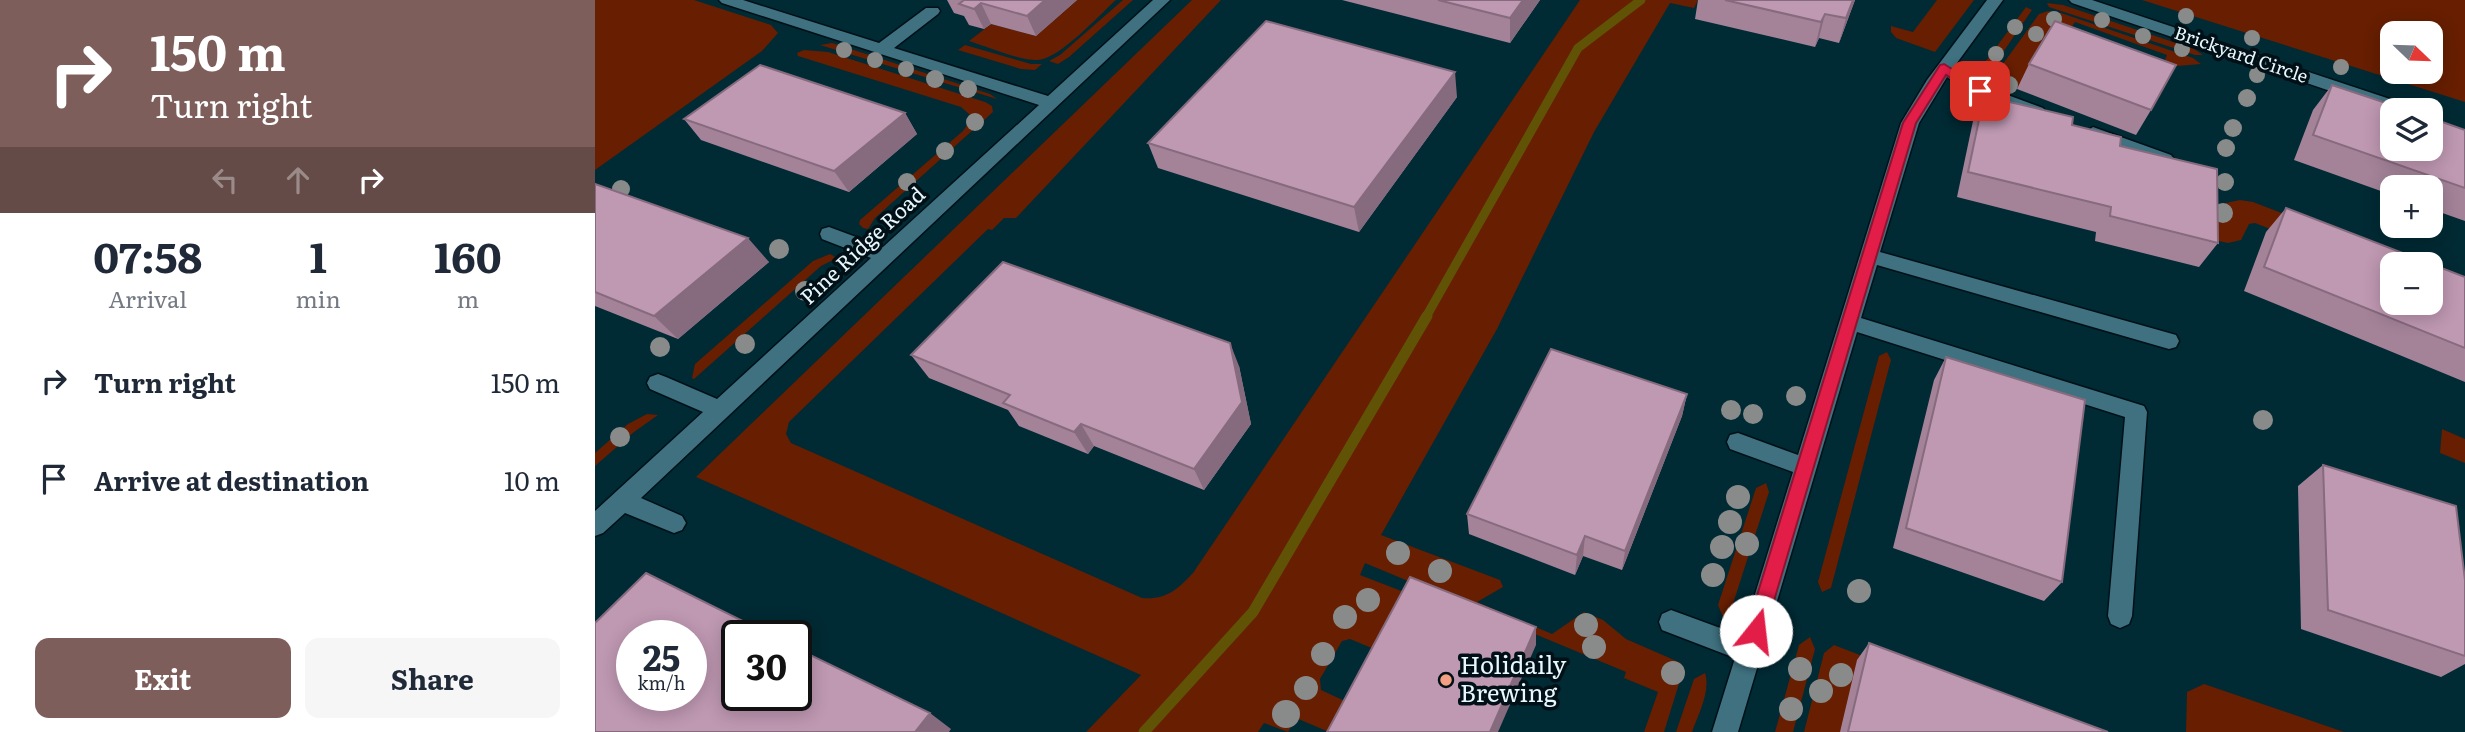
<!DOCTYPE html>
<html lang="en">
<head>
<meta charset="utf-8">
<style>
  :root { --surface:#fff; --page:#f6f6f7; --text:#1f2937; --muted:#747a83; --accent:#7e5e5a }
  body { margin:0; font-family:Literata,serif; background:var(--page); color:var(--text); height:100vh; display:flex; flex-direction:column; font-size:26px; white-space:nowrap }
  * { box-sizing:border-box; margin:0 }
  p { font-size:23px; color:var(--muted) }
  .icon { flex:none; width:38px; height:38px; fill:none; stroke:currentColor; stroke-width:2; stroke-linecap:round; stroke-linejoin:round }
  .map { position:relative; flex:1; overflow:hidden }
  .panel { display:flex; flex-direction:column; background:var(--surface); width:595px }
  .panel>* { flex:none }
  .banner { background:#7e5e5a; color:#fff; overflow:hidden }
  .needle { width:46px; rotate:113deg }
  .tools { position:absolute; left:1785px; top:21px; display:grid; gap:14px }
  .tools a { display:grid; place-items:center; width:63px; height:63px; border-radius:14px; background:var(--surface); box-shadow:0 4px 18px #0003; font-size:35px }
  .speed { position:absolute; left:21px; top:620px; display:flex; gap:14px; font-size:35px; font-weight:700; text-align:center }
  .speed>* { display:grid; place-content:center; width:91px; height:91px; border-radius:50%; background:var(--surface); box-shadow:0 4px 18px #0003; line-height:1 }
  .speed small { font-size:18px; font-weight:400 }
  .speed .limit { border:4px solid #111; border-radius:10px; background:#fff; color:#111 }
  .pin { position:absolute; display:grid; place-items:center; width:60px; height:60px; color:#fff; margin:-30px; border-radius:14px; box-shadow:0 4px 10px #0006 }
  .me { position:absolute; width:77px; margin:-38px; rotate:16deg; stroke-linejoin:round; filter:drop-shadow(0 0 5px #0008) }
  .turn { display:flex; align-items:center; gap:24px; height:147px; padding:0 35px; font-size:32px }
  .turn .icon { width:91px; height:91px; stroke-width:2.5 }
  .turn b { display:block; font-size:49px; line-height:60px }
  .lanes { display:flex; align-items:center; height:66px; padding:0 35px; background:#0003; justify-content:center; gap:35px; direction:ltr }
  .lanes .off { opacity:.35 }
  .eta { display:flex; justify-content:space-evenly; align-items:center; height:119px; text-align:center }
  .eta b { font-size:42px; font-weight:700; line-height:49px }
  .action { display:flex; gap:14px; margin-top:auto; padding:14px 35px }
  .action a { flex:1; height:80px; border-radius:14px; background:var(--accent); color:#fff; font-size:28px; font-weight:700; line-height:80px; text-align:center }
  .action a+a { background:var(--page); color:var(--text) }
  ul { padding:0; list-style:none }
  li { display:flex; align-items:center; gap:21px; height:98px; padding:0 35px }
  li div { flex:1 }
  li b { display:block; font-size:26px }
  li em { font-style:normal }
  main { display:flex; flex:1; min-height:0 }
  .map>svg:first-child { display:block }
</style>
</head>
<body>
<main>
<section class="panel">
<div class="banner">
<div class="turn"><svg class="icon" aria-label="right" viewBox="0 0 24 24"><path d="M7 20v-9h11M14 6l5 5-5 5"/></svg><div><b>150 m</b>Turn right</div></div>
<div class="lanes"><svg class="icon off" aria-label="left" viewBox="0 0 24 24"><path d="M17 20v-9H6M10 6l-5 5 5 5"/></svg><svg class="icon off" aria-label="ahead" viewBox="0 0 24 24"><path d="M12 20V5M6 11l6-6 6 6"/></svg><svg class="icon" aria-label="right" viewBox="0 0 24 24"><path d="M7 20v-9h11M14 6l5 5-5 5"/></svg></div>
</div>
<div class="eta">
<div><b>07:58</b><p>Arrival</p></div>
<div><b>1</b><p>min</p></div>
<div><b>160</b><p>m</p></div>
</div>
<ul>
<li><svg class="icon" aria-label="right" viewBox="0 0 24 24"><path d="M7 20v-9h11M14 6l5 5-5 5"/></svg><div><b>Turn right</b></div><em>150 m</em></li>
<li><svg class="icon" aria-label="arrive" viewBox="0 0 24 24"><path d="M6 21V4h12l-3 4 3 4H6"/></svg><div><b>Arrive at destination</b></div><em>10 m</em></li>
</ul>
<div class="action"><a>Exit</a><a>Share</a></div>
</section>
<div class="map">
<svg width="1870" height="732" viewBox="0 0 1870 732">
  <rect width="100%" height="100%" fill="#002a34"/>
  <path fill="#671e01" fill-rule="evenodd" d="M0,0H99L176,25L183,33L167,51L0,170Z
    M482,0H521C504,15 466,58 443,60C425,61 393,47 374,41L396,24L441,36Z
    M528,0H538L474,57L463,64L454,61L465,55Z
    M597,0H626L421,218H409L397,230L393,229L194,422L191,434L196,443L547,598C571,600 582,590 598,573L985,0H1103L1099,8L1075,3L999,132L902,329L786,535L905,580L908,587L882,602L957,634L989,612L1008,620L1031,639L1086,663L1087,674L1069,732H1049L1063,692L1029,678L1031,672L770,563L765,575L809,592L779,649L755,639L747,641L725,679L726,690L752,702L734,732L701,718L693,732L669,723L663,732H491L546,675L101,477Z
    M1342,0H1379L1340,52L1301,38L1296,32V26L1318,32Z
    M1547,0H1870V102ZM1797,33H1836V72H1797Z
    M1452,3L1468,5L1599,49L1608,55H1600L1454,7Z
    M1431,7L1437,10L1391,77L1384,78L1382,73Z
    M1453,11L1466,13L1598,58L1606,64L1571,67L1568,65L1572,55L1480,22L1463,47L1449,46L1422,89L1399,85L1397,79L1444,14Z
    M237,43L395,94L402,99L225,45Z
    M370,45L436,64H447L440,70L426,69L363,50Z
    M209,50L233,52L390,102L397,106L398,112L280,218L273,229L268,228L264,224L265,220L368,131L375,121V115L366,107L203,56L202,53Z
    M1645,200L1658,202L1818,264H1797V277L1660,223L1654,224L1646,240L1633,243L1614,239L1616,206Z
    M235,254L242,258L226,266L99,379L97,378L100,364L218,261Z
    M1292,352L1296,360L1236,588L1227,592L1223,582L1284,356Z
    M52,414L63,415L39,432L0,466V453L33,424Z
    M1847,429L1870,439V463L1845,453Z
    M1171,483L1174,492L1135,613L1128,617L1123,605L1161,488Z
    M1215,637L1220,649L1198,732H1180L1204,645Z
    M1239,645L1288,664L1245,732H1209L1229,653Z
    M1110,673C1116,691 1103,715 1097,732H1081L1099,679Z
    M1609,684L1749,732H1591L1592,692Z"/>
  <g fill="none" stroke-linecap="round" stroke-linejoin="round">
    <path stroke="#605306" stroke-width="9" d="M831,317L983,48L1046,0"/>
    <path stroke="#605306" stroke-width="11" d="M549,732L658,612L832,316"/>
    <g stroke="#001118" stroke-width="3">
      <path id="minor" d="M124,0H148L284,43L331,8H343L345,11L343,14L299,48L453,96L558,0H575L46,498L87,516L91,523L87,530L79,533L30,513L8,533L0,536V511L108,412L55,389L52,383L55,377L63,374L71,377L122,399L276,258L227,239L225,234L227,229L234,227L288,247L444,105L127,3Z
        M1392,0H1408L1359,67L1391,87L1448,108L1451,112L1448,116C1428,121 1370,89 1352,77L1324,123L1285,252L1574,333L1581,335L1584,341L1581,347L1574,349L1282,265L1266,318L1549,406L1552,412L1537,616L1534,624L1525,628L1516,624L1513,616L1530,417L1262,332L1143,732H1117L1140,658L1067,630L1064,622L1067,614L1076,610L1147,636L1198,472L1135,449L1132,442L1135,435L1143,433L1203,455L1306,123L1332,80Z
        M1474,0H1497L1816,106L1819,110L1797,112L1477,3Z
        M1498,127L1576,155L1579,159L1570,165L1492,137L1489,133Z"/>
    </g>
    <use href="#minor" fill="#3f7180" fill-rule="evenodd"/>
  </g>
  <g fill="#898b8a">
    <circle cx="1591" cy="16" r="8"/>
    <circle cx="1459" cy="19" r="8"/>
    <circle cx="1507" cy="20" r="8"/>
    <circle cx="1420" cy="27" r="8"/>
    <circle cx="1441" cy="34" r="8"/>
    <circle cx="1548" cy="36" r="8"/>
    <circle cx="1657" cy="38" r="8"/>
    <circle cx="1587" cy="49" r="8"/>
    <circle cx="249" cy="50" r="8"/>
    <circle cx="1401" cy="54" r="8"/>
    <circle cx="280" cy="60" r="8"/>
    <circle cx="1746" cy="67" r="8"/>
    <circle cx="311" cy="69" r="8"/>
    <circle cx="1662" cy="75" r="8"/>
    <circle cx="340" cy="79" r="9"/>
    <circle cx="1414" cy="85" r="9"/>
    <circle cx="373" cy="89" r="9"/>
    <circle cx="1652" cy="98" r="9"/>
    <circle cx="380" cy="122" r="9"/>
    <circle cx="1638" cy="128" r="9"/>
    <circle cx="1631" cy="148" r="9"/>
    <circle cx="350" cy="151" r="9"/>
    <circle cx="312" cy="182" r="9"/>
    <circle cx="1630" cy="182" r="9"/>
    <circle cx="26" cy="189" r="9"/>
    <circle cx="1628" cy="213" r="10"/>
    <circle cx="184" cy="249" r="10"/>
    <circle cx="210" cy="291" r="10"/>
    <circle cx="150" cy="344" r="10"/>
    <circle cx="65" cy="347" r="10"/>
    <circle cx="1201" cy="396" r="10"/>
    <circle cx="1136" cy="410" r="10"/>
    <circle cx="1158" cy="414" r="10"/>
    <circle cx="1668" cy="420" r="10"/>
    <circle cx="25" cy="437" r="10"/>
    <circle cx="1143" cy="497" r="12"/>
    <circle cx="1135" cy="522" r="12"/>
    <circle cx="1152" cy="544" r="12"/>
    <circle cx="1127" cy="547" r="12"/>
    <circle cx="803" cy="553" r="12"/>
    <circle cx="845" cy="571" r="12"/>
    <circle cx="1118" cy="575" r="12"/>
    <circle cx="1264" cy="591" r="12"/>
    <circle cx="773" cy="600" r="12"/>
    <circle cx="750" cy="617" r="12"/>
    <circle cx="991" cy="625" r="12"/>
    <circle cx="999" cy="647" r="12"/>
    <circle cx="728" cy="654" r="12"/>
    <circle cx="1205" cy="669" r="12"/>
    <circle cx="1078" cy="673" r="12"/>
    <circle cx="1246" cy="675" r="12"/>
    <circle cx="711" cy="688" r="12"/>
    <circle cx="1226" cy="691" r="12"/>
    <circle cx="1196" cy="709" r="12"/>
    <circle cx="691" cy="714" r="14"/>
  </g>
  <path fill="#a48399" d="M352,0H482L441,36L396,24L389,29L374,25L369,16L359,13Z
    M747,0H945L915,43Z
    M1103,0H1260L1244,43L1224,38L1220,47L1100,19Z
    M1434,64L1556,110L1541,135L1422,89Z
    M1737,85L1870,130V221L1836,209V187H1797V195L1699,160L1718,110Z
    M1389,96L1477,125L1525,146L1623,243L1604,267L1500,241L1501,232L1362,197L1378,121Z
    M862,97L764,232L563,168L553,143Z
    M310,113L322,134L254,192L106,140L89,119Z
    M0,184L174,262L83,339L0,306Z
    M1691,208L1870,277V382L1649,291L1671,232Z
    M316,355L644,366L656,424L609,490L499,446L493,454L424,426L413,410L334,378Z
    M1351,357L1467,582L1449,601L1298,548L1339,380Z
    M1092,394L1087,416L1027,570L988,556L980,575L874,534L872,514Z
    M1728,465L1870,580V664L1846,677L1706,629L1703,486Z
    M1274,643L1513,732H1245L1262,660Z"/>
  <path fill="#866a7d" d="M450,0H482L441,36L432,16Z
    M928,0H945L915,43V18Z
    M1258,0H1260L1244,43L1251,18Z
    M386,3L396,24L389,29L379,9Z
    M1230,14L1224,38L1220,47L1226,22Z
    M860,72L862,97L764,232L759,207Z
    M310,113L322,134L254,192L239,171Z
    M153,238L174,262L83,339L59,316Z
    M635,343L644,366L656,424L609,490L599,469Z
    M1092,394L1087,416L1027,570L1030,551Z
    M486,424L499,446L493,454L479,432Z
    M990,536L988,556L980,575L982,555Z
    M941,627V645L903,732H895Z
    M335,713L356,729L354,732H320Z"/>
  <path fill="#bf98b2" stroke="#866a7d" stroke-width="2" fill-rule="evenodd" d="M369,0H450L432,16L386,3L379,9L364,4Z
    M843,0H928L915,18Z
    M1130,0H1258L1251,18L1230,14L1226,22Z
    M671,21L860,72L759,207L553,143Z
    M1460,21L1581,65L1556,110L1434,64Z
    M165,65L310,113L239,171L89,119Z
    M1737,85L1812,110H1797V149H1836V118L1870,130V188L1718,135Z
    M1389,96L1478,117L1477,125L1526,137L1525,146L1622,169L1623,243L1515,216L1516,207L1373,172Z
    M0,184L153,238L59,316L0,292Z
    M1691,208L1870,277V348L1669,267ZM1797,264H1836V303H1797Z
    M408,262L635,343L647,402L599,469L486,424L479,432L408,403L415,395L316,355Z
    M956,349L1092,394L1030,551L990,536L982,555L872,514Z
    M1351,357L1490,400L1467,582L1311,528Z
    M1728,465L1861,506L1870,580V656L1733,610Z
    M51,573L176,635H142V695H201V648L335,713L320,732H0V623ZM37,635H96V695H37Z
    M815,577L941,627L895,732H732Z
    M1274,643L1513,732H1253Z"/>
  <path fill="#e11d48" stroke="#92132f" stroke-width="2" d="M1349,64L1392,91L1385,95L1381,94L1351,75L1321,123L1170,631L1167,637L1161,640L1154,637L1151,631L1308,123L1345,65Z"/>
  <circle fill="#f39f84" stroke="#001016" stroke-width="2.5" cx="851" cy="680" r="7"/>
  <g text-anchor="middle" stroke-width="7" stroke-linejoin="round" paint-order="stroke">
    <g font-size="18" fill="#e8f8fd" stroke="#001016">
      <text transform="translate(1646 55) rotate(19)" y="6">Brickyard Circle</text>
    </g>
    <g font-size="21" fill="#e8f8fd" stroke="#001016">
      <text transform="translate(268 246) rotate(-43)" y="7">Pine Ridge Road</text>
    </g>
    <g font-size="24" fill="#e8f8fd" stroke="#001016" text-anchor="start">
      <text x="865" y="674">Holidaily<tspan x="865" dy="28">Brewing</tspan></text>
    </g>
  </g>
</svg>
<div class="tools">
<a><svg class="needle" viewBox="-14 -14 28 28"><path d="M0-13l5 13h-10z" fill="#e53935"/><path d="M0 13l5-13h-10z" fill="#747a83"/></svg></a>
<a><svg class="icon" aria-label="layers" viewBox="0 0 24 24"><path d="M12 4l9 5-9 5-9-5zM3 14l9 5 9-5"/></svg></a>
<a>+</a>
<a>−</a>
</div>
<div class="speed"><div>25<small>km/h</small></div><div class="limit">30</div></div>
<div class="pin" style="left:1385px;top:91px;background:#d93025"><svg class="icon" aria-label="arrive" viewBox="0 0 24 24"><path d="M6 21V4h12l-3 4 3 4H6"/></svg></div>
<svg class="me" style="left:1161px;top:631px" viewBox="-20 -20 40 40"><circle r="19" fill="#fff"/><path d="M0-13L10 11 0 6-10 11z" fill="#e11d48"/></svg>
</div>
</main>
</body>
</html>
